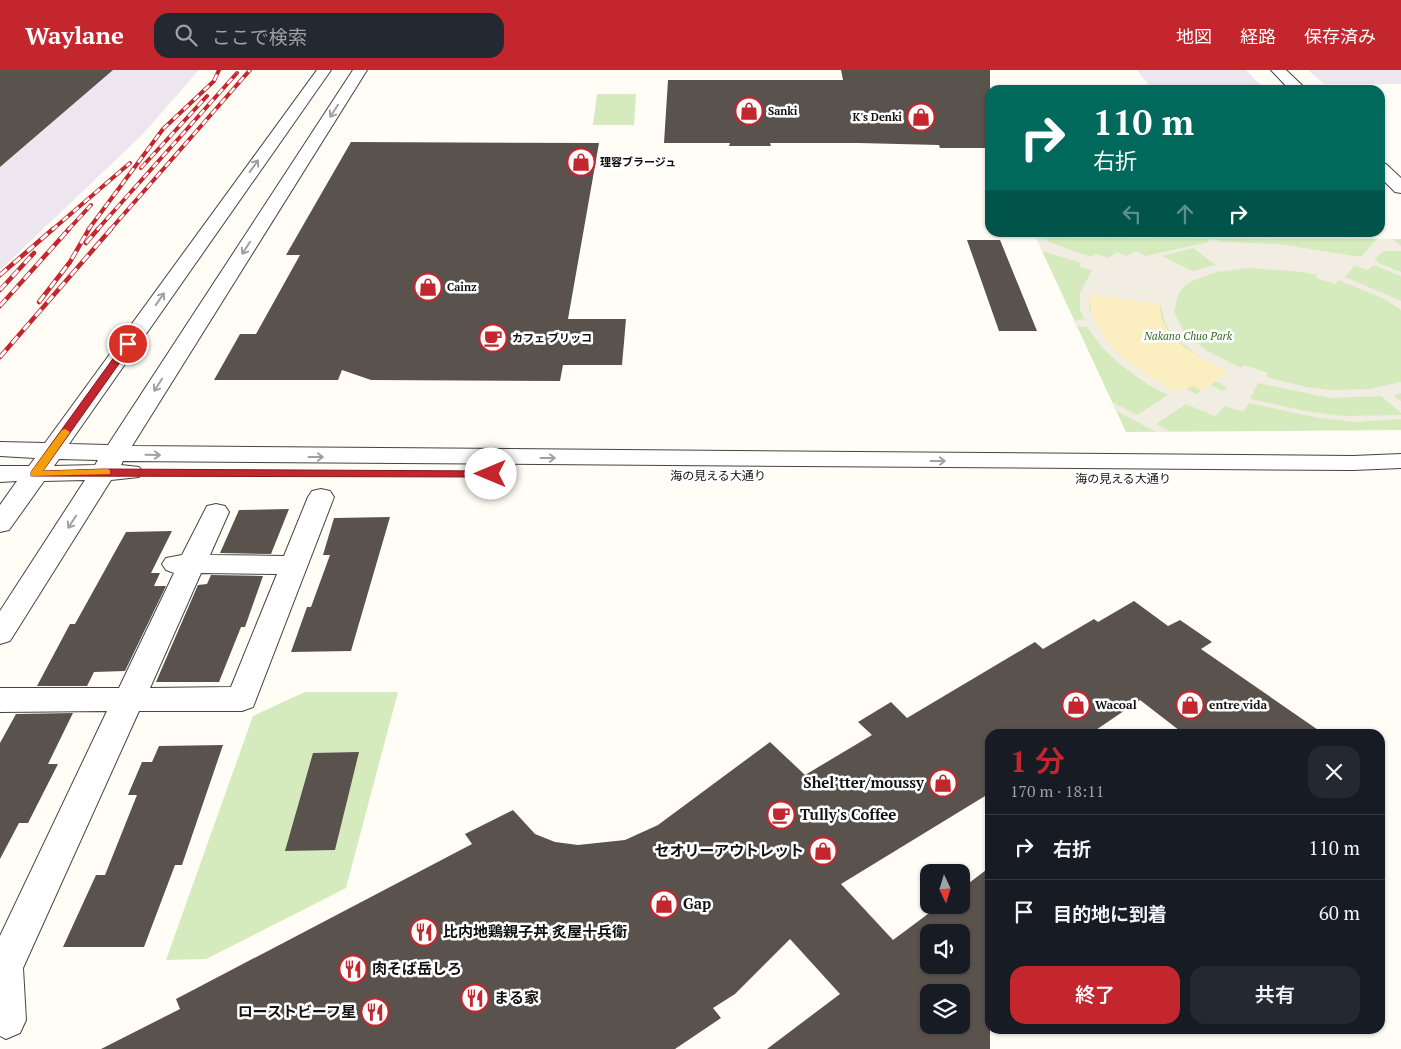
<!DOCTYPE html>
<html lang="ja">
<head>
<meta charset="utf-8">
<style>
  :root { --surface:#171b24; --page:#242831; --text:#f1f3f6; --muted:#9ea1a6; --line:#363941; --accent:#c4262e }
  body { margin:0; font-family:"PT Serif","Noto Sans JP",serif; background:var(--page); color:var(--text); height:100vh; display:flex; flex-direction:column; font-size:19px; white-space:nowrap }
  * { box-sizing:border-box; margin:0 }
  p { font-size:16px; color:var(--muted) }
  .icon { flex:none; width:28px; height:28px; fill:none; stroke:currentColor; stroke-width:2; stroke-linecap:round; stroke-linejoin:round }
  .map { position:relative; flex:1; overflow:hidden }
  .sheet { position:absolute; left:985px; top:659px; width:400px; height:305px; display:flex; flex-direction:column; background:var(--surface); border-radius:15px; box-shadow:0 1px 4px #0004 }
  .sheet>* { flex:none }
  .top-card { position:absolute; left:985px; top:15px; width:400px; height:152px; border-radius:15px; box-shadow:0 1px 4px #0004; background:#00695c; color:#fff; overflow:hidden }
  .needle { width:32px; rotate:176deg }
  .controls { position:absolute; left:920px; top:794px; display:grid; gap:10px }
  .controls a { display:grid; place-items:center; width:50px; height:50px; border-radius:10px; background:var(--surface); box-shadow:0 1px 4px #0004; font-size:25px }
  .pin { position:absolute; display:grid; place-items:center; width:42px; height:42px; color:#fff; margin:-21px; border:2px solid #fff; border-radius:50%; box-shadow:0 1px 5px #0007 }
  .me { position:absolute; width:55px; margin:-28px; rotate:270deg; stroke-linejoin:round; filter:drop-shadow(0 0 4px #0008) }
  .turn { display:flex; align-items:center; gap:18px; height:105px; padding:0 25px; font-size:22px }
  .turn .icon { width:65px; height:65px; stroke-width:2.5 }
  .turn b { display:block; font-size:35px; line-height:42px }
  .lanes { display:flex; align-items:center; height:48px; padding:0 25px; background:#0003; justify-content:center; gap:25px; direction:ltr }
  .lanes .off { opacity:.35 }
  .round { display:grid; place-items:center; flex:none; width:52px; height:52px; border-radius:15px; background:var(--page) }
  .overview { display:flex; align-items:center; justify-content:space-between; height:85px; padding:0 25px }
  h1 { font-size:30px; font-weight:600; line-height:38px; color:var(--accent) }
  .action { display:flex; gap:10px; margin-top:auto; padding:10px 25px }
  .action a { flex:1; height:58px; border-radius:15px; background:var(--accent); color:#fff; font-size:20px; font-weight:600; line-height:58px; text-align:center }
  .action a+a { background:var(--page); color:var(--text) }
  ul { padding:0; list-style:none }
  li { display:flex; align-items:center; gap:15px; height:65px; padding:0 25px; border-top:1px solid var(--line) }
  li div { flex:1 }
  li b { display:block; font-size:19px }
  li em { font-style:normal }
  header { display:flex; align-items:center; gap:30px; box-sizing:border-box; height:70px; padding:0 25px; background:var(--accent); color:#fff }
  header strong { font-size:24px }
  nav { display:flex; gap:28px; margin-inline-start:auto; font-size:18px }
  .search { width:350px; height:45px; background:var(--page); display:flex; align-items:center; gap:12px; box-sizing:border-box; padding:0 18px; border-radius:15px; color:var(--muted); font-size:19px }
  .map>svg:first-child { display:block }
</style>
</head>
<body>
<header>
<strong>Waylane</strong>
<div class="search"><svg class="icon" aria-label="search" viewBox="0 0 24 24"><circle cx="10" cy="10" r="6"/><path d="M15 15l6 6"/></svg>ここで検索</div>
<nav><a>地図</a><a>経路</a><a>保存済み</a></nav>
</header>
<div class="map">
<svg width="1401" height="979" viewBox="0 0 1401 979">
  <rect width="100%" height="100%" fill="#fffdf5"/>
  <path fill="#eee6ef" d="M0,0H199L143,64L0,200Z
    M1137,0H1246L1265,20H1153Z
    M1308,0H1401V14H1324Z"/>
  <path fill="#d5ebbd" d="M597,24H636L634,55H593Z
    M1036,168L1401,169V360L1126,362Z
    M305,622H398L346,818L206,889L166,890L253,646Z"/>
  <path fill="#fbeec1" d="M1090,224L1160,234C1158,269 1203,289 1229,302L1202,321L1193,316L1177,323C1140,301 1087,274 1090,224Z"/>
  <path fill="#f1ede2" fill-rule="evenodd" d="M1036,168H1046L1049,172L1091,187L1096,184L1108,188L1117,182L1126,186L1137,181L1145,186L1209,172L1207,168H1211L1221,172L1279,174L1361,187L1377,169H1393L1401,176V181H1384L1374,189L1379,192L1378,193L1401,202V206L1374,195L1368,200L1354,196L1345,207L1401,231V240L1385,229L1338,210L1336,214L1316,208L1317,205L1302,202L1249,198L1217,202L1192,211L1183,217L1178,225L1174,242L1184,262L1207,281L1241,298L1244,295L1268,303L1266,307L1306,317L1331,320L1369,319L1401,312V323L1393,326L1401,331V343L1381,326L1330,328L1258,313L1250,329L1311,342L1343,346L1401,345V349L1356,352L1319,348L1249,333L1243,342L1225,336L1215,346L1186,334L1156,354L1171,362H1156L1115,340L1112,332L1137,345L1168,325L1147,314L1117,292L1101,276L1087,257L1076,256L1074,251L1084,249L1080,239V223L1092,200L1079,197L1082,193L1042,181ZM1193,178L1216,195L1193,201L1162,186ZM1090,224L1160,234L1165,253L1172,265L1197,285L1228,302L1215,311L1227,317L1223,321L1210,315L1197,324L1184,318L1177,323L1150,307L1119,285L1102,266L1089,238Z"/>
  <path fill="#5a524d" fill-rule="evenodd" d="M0,0H113L0,97Z
    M841,0H990V78H940L939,75L859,73H770L771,76H729L730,73H664L668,10H843Z
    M351,72L599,73L568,249H626L622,295H563L560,311L371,310L342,300L338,310H214L240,264H256L300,185H286Z
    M967,170H1000L1037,261H999Z
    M289,439L271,484L220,483L239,440Z
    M390,447L351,581L291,582L307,537H311L330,485H323L334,448Z
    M172,461L151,503H160L154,516H166L125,601L94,602L87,616H37L70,554H75L126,462Z
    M211,505L263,506L245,557H241L219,612H156L198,515L207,514Z
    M1134,531L1168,556L1180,550L1212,572L1201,579L1324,664H1184L1140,630L1090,664H990V723L841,814L893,870L940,835H961V819L990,797V979H767L840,924L790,869L735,924L713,938L721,948L675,979H101L180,939L176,929L472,774L465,764L513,740L535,764L555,772L578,775L625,770L658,755L770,672L805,705L872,665L858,652L891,632L907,648L1035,572L1043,579L1094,549L1098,552ZM929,862H961V895H929ZM929,922H961V955H929Z
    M73,643L48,694H58L28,753H19L0,789V673L16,644Z
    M223,675L182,795H175L144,877H63L96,805H105L137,725H128L142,692H152L159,676Z
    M359,682L335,780L285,781L313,683Z"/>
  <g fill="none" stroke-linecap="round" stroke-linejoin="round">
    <g stroke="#444" stroke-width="2">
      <path id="minor" d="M317,0H331L69,374L108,375L353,0H367L132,376L1353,386L1401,384V398L1353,400L123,391L121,395L139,397L143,402L139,407L111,410L10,571L0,574V541L85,410L44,411L9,460L0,462V435L17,411L0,412V396H29L35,388L0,386V372L45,373ZM59,389L98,390L95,395L54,396Z
        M1271,0H1286L1307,20H1290Z
        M1380,93L1386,94L1401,108V123L1395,122L1380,107Z
        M321,419L330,421L334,427L253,637L242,641H139L23,898L26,950L20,963L6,969L0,966V866L107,641L0,642V618H119L174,503L166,500L162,494L166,488L182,485L207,436L216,434L225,436L229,442L210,485L284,486L308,427L312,421ZM201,503L277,504L231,617L150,618Z"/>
    </g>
    <use href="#minor" fill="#fff" fill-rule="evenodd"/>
    <g stroke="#c4262e" stroke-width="4">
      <path id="rail-far1" d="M141,98L207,26
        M52,160L130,93
        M68,160L91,135
        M88,160L163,59L214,11L219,0
        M97,160L237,3
        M110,160L250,0"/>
    </g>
    <g stroke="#c4262e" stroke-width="4.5">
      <path id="rail" d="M86,173L98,159
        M0,205L53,159
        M0,220L34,183
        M39,232L70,192L89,159
        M0,236L69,159
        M0,287L111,159"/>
    </g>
    <use href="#rail-far1" stroke="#fff" stroke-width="2.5" stroke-dasharray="7" stroke-linecap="butt"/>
    <use href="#rail" stroke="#fff" stroke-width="3" stroke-dasharray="9" stroke-linecap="butt"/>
  </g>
  <defs><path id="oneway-shaft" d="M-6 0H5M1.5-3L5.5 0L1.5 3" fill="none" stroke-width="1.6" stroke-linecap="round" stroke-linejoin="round" transform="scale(1.25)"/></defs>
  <g stroke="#a0a0a0">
    <use href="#oneway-shaft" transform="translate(334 41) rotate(123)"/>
    <use href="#oneway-shaft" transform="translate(254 96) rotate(-54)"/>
    <use href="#oneway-shaft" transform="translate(246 178) rotate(123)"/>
    <use href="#oneway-shaft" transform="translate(160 229) rotate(-55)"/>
    <use href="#oneway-shaft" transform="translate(158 315) rotate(123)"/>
    <use href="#oneway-shaft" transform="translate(153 385) rotate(1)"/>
    <use href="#oneway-shaft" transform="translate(316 387)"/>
    <use href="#oneway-shaft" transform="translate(548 388)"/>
    <use href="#oneway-shaft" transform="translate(938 391)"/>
    <use href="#oneway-shaft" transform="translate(72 452) rotate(123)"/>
  </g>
  <path fill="#c4262e" stroke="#7f191e" d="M128,271L133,274L43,401L104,399L491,401L496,404L491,407L31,406V402L125,272Z"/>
  <path fill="#f59e0b" d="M65,359L70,362L43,401L107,399L110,400V404L31,406V402L62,360Z"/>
  <defs>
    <g id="shop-ring" transform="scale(1.4375)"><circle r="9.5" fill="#fff" stroke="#c4262e" stroke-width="1.5"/><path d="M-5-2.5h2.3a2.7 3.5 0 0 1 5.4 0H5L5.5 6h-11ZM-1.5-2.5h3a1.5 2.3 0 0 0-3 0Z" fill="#c4262e"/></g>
    <g id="cafe-ring" transform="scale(1.4375)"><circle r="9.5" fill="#fff" stroke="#c4262e" stroke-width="1.5"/><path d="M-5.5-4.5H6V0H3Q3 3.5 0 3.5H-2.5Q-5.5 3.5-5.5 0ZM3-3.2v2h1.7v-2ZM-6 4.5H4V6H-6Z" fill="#c4262e"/></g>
    <g id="restaurant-ring" transform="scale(1.4375)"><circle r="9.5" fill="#fff" stroke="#c4262e" stroke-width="1.5"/><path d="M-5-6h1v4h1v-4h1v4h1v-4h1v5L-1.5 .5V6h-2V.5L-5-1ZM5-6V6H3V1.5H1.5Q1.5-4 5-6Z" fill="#c4262e"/></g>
  </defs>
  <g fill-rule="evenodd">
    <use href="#shop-ring" x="749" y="41"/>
    <use href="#shop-ring" x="921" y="47"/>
    <use href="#shop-ring" x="581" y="92"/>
    <use href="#shop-ring" x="428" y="217"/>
    <use href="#cafe-ring" x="493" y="268"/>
    <use href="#shop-ring" x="1076" y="635"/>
    <use href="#shop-ring" x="1190" y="635"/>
    <use href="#shop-ring" x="943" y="713"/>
    <use href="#cafe-ring" x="781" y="745"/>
    <use href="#shop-ring" x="823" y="781"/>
    <use href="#shop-ring" x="664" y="834"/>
    <use href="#restaurant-ring" x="424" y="862"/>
    <use href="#restaurant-ring" x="353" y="899"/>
    <use href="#restaurant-ring" x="475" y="928"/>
    <use href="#restaurant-ring" x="375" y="942"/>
  </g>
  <g text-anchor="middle" stroke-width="5" stroke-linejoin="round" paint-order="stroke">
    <g font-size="11" font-weight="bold" fill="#111" stroke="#fff" text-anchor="start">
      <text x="768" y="45">Sanki</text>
      <text x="902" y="51" text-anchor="end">K's Denki</text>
      <text x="600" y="96">理容ブラージュ</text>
      <text x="447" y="221">Cainz</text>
      <text x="512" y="272">カフェ ブリッコ</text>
    </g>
    <g font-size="11" font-style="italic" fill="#2f6b1f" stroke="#fff">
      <text x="1188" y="270">Nakano Chuo Park</text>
    </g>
    <g font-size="12" fill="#111" stroke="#fff">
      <text x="718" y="410">海の見える大通り</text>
      <text x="1123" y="413">海の見える大通り</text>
    </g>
    <g font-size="12" font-weight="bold" fill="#111" stroke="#fff" text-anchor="start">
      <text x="1095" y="639">Wacoal</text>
      <text x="1209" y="639">entre vida</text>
    </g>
    <g font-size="15" font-weight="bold" fill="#111" stroke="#fff" text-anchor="start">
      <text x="924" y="718" text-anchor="end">Shel’tter/moussy</text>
      <text x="800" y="750">Tully's Coffee</text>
      <text x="804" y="786" text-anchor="end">セオリーアウトレット</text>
      <text x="683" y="839">Gap</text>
      <text x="443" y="867">比内地鶏親子丼 炙屋十兵衛</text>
      <text x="372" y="904">肉そば岳しろ</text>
      <text x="494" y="933">まる家</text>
      <text x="356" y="947" text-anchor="end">ローストビーフ星</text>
    </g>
  </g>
</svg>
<div class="controls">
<a><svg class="needle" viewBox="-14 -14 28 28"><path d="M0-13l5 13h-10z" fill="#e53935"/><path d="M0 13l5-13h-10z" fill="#9ea1a6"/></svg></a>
<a><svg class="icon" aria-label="sound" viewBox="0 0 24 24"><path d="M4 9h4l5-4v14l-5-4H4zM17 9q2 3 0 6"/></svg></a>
<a><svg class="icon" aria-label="layers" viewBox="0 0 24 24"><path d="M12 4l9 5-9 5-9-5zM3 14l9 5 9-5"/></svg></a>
</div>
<div class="pin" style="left:128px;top:274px;background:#d93025"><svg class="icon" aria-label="arrive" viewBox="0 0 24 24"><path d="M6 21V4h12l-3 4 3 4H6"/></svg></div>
<svg class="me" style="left:491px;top:404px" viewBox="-20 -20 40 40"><circle r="19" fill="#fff"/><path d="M0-13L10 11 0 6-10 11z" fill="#c4262e"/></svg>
<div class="top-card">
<div class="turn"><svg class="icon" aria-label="right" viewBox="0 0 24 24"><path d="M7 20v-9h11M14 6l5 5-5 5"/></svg><div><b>110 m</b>右折</div></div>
<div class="lanes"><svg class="icon off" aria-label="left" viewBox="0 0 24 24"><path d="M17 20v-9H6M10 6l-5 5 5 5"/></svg><svg class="icon off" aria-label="ahead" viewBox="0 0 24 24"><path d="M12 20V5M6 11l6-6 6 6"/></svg><svg class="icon" aria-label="right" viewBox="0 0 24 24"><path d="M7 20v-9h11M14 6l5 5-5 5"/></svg></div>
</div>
<section class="sheet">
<div class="overview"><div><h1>1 分</h1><p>170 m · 18:11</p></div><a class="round"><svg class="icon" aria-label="close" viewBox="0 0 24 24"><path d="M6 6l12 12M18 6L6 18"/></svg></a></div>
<ul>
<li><svg class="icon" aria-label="right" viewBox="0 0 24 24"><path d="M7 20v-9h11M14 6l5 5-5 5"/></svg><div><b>右折</b></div><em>110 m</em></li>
<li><svg class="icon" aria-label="arrive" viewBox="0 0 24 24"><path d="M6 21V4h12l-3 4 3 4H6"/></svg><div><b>目的地に到着</b></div><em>60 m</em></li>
</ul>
<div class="action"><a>終了</a><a>共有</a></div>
</section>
</div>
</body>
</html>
